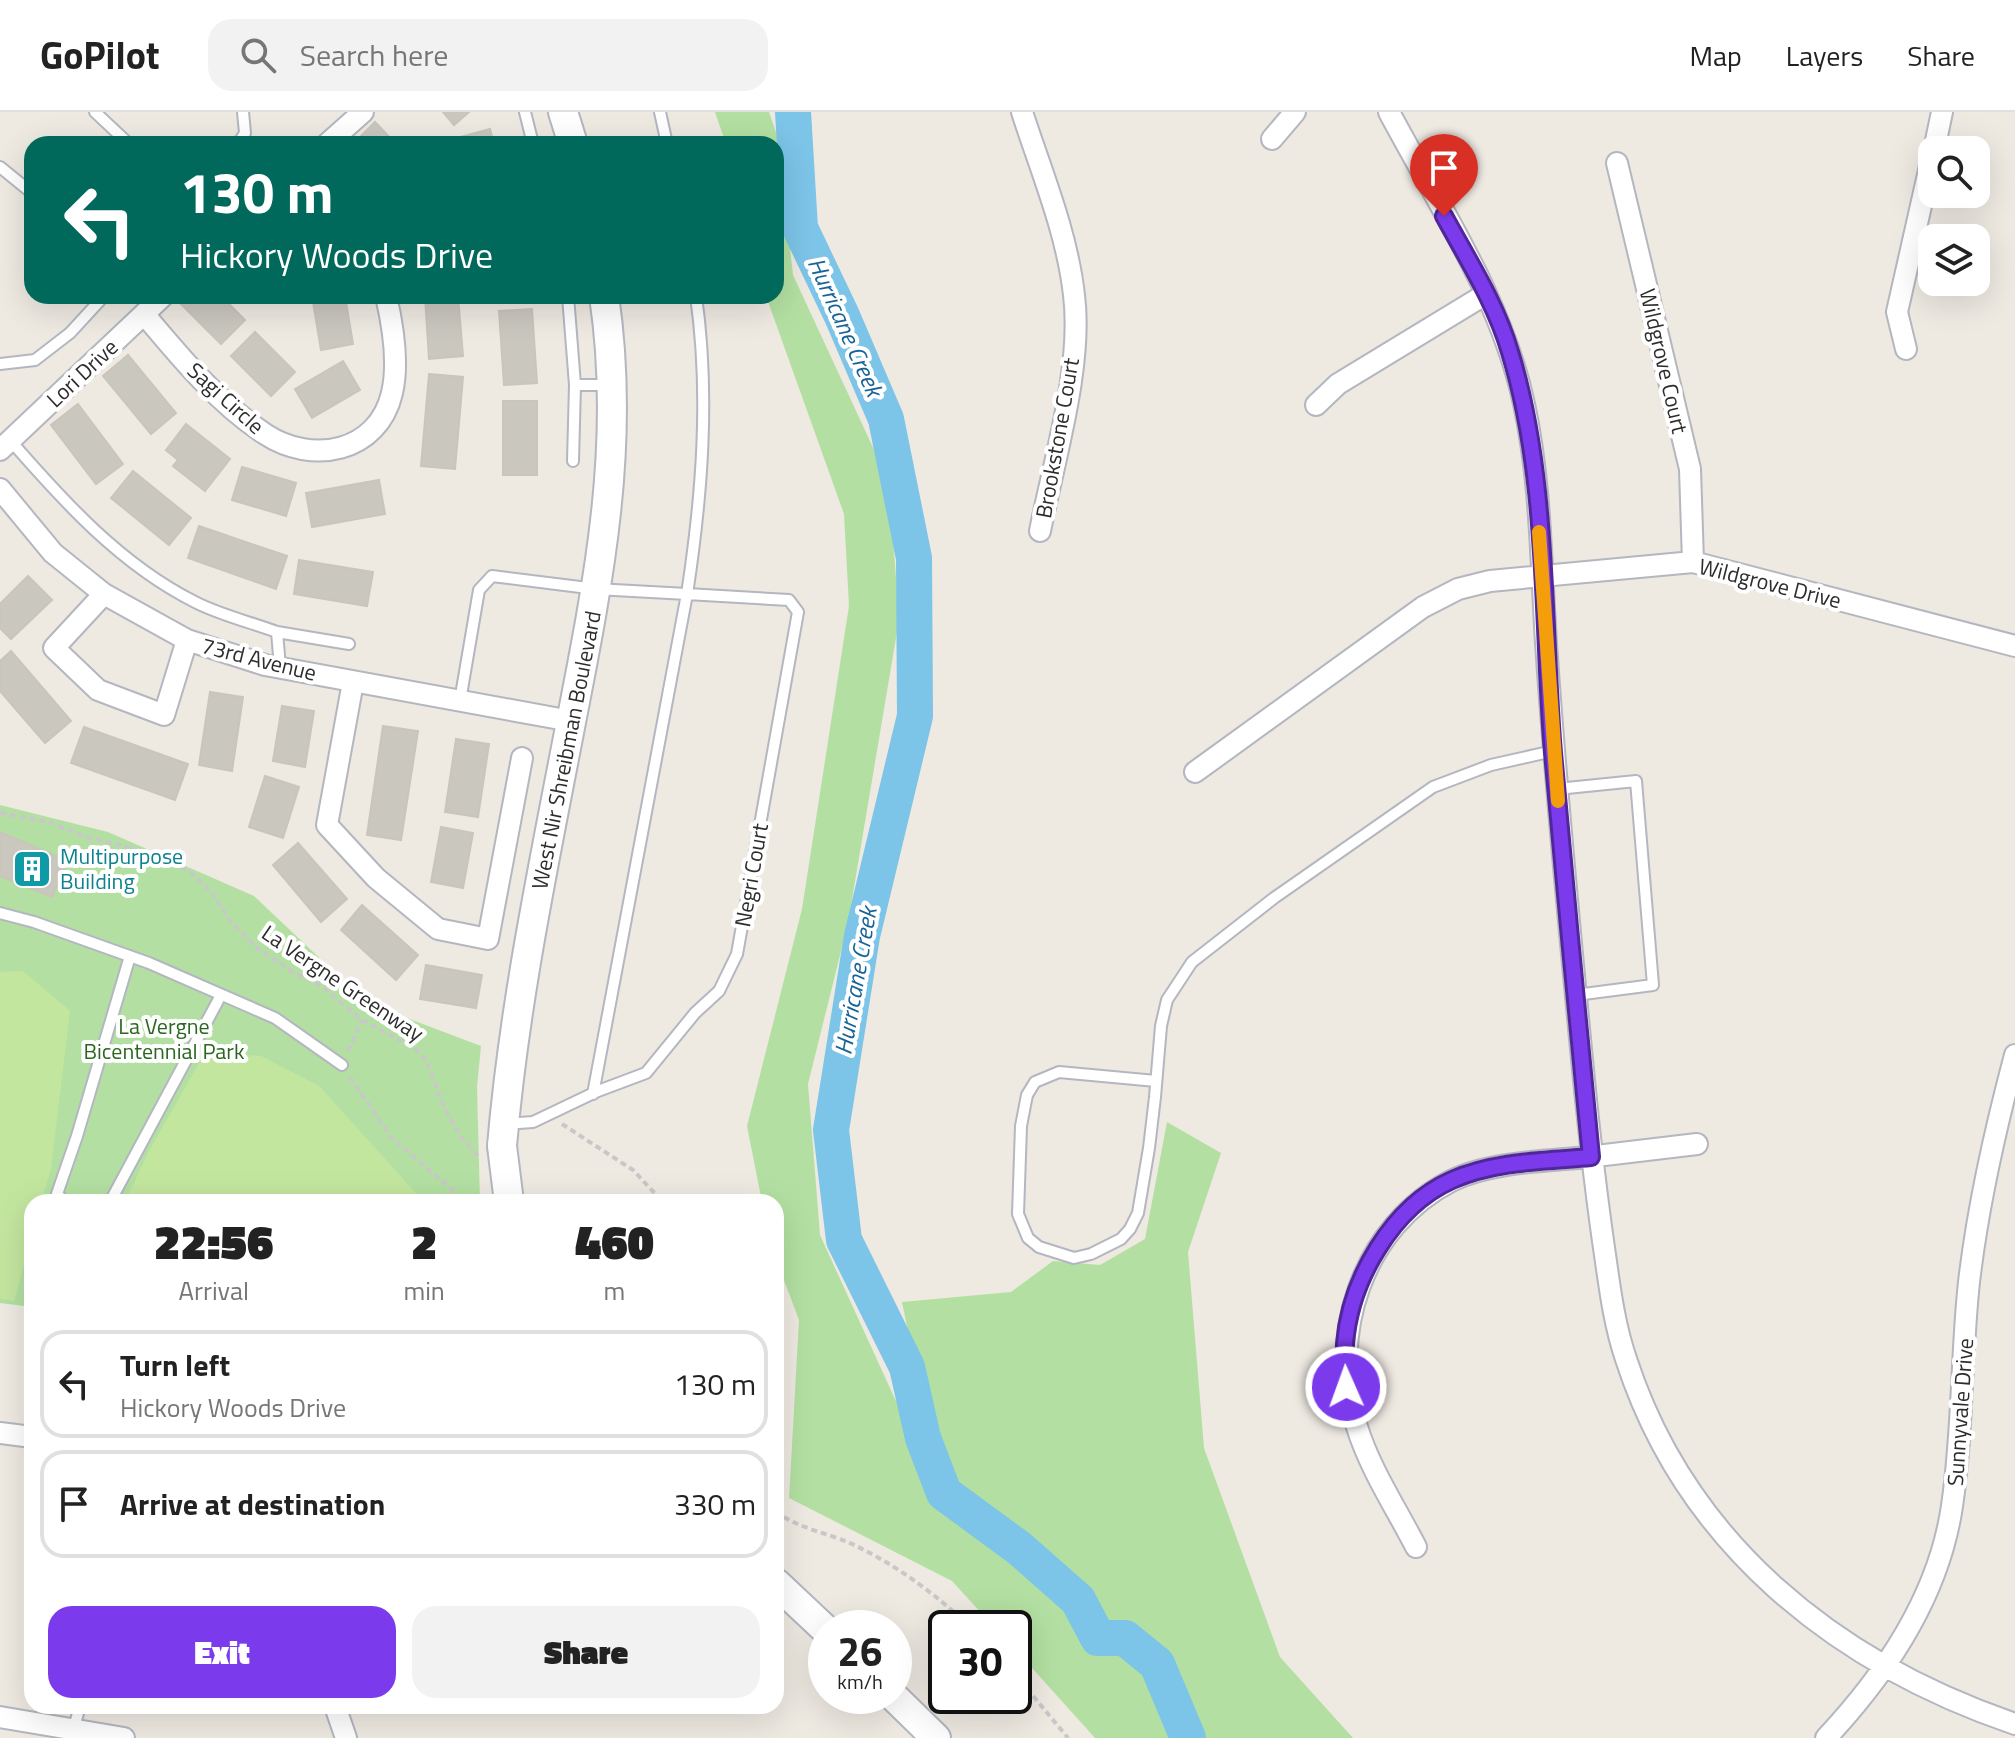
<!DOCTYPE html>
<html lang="en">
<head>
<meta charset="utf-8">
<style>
  :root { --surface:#fff; --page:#f2f2f2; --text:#222; --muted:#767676; --line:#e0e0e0; --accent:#7c3aed }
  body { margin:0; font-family:"Titillium Web",sans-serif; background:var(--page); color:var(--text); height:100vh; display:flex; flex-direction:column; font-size:30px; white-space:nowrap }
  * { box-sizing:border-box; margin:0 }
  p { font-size:26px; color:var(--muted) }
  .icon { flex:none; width:44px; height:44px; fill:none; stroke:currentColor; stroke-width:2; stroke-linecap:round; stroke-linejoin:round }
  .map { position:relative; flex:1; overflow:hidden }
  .panel { position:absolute; left:24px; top:1082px; width:760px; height:520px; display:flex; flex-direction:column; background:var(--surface); border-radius:24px; box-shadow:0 8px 32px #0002 }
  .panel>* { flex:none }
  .banner { position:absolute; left:24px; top:24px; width:760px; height:168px; border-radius:24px; box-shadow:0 8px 32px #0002; background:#00695c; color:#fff; overflow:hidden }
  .fabs { position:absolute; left:1918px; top:24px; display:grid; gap:16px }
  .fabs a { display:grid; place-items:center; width:72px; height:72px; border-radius:16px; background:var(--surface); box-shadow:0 8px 32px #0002; font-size:40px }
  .speed { position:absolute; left:808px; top:1498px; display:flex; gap:16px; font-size:40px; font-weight:700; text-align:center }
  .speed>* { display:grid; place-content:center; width:104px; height:104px; border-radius:50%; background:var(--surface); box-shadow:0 8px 32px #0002; line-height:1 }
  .speed small { font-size:20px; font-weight:400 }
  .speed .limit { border:4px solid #111; border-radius:12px; background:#fff; color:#111 }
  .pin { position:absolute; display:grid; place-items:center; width:68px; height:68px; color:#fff; margin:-82px -34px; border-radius:50% 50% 50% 0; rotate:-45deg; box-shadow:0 0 8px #0007 }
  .pin .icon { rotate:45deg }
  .me { position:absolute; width:88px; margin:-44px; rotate:358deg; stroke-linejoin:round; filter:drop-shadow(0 0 6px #0008) }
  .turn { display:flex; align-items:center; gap:28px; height:168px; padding:0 24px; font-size:36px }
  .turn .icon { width:104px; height:104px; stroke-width:2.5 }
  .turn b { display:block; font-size:56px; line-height:68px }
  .eta { display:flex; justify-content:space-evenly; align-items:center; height:136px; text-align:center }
  .eta b { font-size:48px; font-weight:800; line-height:56px }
  .action { display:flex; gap:16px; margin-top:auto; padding:16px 24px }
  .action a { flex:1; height:92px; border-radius:24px; background:var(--accent); color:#fff; font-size:32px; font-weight:800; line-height:92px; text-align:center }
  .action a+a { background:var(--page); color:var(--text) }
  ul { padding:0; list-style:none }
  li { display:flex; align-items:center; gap:24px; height:108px; margin:0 16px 12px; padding:0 8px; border:4px solid var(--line); border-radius:24px }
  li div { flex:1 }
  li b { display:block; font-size:30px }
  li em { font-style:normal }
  header { display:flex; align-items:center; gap:48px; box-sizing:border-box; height:112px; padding:0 40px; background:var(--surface); border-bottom:2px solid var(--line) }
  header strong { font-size:38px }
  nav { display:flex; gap:44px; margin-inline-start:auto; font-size:28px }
  .search { width:560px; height:72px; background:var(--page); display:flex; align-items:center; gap:20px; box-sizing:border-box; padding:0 28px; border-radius:24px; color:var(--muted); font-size:30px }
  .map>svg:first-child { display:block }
</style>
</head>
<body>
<header>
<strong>GoPilot</strong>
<div class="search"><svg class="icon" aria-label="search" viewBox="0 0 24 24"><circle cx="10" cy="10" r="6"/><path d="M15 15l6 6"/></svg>Search here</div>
<nav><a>Map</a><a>Layers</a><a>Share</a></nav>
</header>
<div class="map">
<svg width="2015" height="1626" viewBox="0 0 2015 1626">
  <rect width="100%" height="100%" fill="#eee9e1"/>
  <path fill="#b3e0a2" d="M715,0H769L778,26L793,163L889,370L899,508L848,811L808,972L820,1123L900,1298L921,1282L902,1190L1011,1180L1053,1149L1100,1153L1145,1127L1167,1010L1221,1041L1188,1140L1204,1336L1280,1545L1353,1626H1095L1014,1536V1516H995L952,1469L789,1386L799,1208L776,1147V1090H762L747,1014L802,797L849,494L844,402L766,184H776V32H726Z
    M0,693L108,720L254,784L367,891L481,934L477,975L480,1090H32V1195L0,1191Z"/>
  <path fill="#c3e69f" d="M23,859L70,899L51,1056L41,1090H32V1124L14,1189L0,1187V860Z
    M205,941L261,944L319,974L424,1090H125L149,1039Z"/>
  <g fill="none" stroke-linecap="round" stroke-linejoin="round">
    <path stroke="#7cc4e8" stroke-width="36" d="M793,0L800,116L842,204L886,307L914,446L915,604L862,824L831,1018L844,1128L907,1255L923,1326L944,1381L1019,1436L1078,1488L1098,1526H1125L1157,1552L1188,1626"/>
  </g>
  <path fill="#cac7bf" stroke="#c9c5bb" stroke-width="2" d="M443,0H469L454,13Z
    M375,10L396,32H353Z
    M490,17L494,32H459L457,26Z
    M190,184H221L245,208L221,232L181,192Z
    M312,184H345L353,232L321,238Z
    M425,184H458L463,244L429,247Z
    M532,197L537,271L504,273L499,199Z
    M255,220L295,260L271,284L231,244Z
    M128,243L176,301L151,322L103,264Z
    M343,249L360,278L312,306L295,277Z
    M429,262L463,265L455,357L421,354Z
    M503,289H537V363H503Z
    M78,292L123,352L96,372L51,313Z
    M186,312L230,347L205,379L173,354L178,348L166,338Z
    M242,355L296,371L286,404L232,388Z
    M133,359L191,406L169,433L111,386Z
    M379,368L385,402L312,415L306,381Z
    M199,414L287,444L276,477L188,446Z
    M299,448L373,460L367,494L294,482Z
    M28,464L52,488L11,527L0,516V492Z
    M11,539L71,609L45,631L0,579V549Z
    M210,580L243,585L232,659L199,653Z
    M282,594L314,599L305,655L273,649Z
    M383,614L418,619L401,728L367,723Z
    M84,615L188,652L175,688L71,651Z
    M456,627L489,632L478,705L445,700Z
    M265,664L299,675L283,726L249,715Z
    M441,715L473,721L463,776L431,770Z
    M0,720L68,749L52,785L0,764Z
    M298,731L347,787L321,810L273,753Z
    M362,793L418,843L396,868L341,818Z
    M426,853L482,863L476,896L420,887Z"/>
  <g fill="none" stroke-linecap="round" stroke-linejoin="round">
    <g stroke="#b4b6c0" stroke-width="14">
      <path id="service" d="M95,0L129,32
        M525,0L533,32
        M660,0L667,32
        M238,32L245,21L243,0
        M0,55L32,81
        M568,184L575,273H608
        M0,252L35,248L70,221L104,184
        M10,328C64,390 121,453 195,490C220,503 250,510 277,520L280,555
        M573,349L575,273
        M277,520L349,532
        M460,589L479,478L492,464L596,477L687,482C702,384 710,283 696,184
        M1557,677L1636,669L1653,873L1576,883
        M0,801L34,810L149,851L275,906L342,953
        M1156,969L1059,960L1035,970L1027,983L1021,1014L1018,1102L1028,1126L1039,1135L1074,1146L1091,1142L1121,1127L1130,1117L1138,1101L1149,1036L1155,985L1161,914L1167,888L1192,850L1274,786L1433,675L1491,653L1553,639
        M506,1012L533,1010L598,979L646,961L695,901L719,879L737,842L798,500L789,488L687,482L593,982
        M65,1090L57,1082L77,1024L130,844
        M110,1090L221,883
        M73,1619L80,1594"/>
    </g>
    <g stroke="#b4b6c0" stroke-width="24">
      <path id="minor" d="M1022,0C1041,59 1067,120 1074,183C1083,254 1054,348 1040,419
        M1389,0C1439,94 1502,188 1524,292C1541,370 1541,453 1546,531C1555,667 1568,802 1581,937C1587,1001 1594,1065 1603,1129C1609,1169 1613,1209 1626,1247C1686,1432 1836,1551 2015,1612
        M1272,27L1295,0
        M327,32L363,0
        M1934,38L1942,0
        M1617,51L1690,357L1693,450
        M144,202C180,245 218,291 265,322C312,353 378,341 392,281C399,251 393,214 386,184
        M1906,237L1897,200L1932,45
        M1316,293L1338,272L1486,182
        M0,338L163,184
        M0,377L53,441L104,482L187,528L265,553L571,609
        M104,482L54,536L98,578L164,603L187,528
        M353,570L327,713L376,766L438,817L488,827L522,646
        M1195,660L1423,495L1458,477L1490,469L1693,450L2015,534
        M0,1321L32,1325
        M1416,1435C1396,1396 1370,1357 1357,1315C1327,1224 1362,1115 1451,1069C1488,1050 1547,1049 1588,1045C1624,1041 1661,1036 1697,1032
        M335,1594L346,1626
        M0,1605L124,1626
        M1826,1626C1886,1562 1939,1483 1952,1394C1963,1320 1961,1244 1969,1170C1978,1093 1995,1018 2015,943"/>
    </g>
    <g stroke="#b4b6c0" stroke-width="32">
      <path id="secondary" d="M563,0L573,32
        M502,1034C514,892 544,751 571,610C599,467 626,330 604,184
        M776,1471L826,1518
        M893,1584L936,1626"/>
    </g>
    <path stroke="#c8c8c8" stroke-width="4" stroke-dasharray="6 4" stroke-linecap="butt" d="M0,701L49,710L86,725L140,738L190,760L212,780L229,808L257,836L294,861L320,873L362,908L413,935L426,948L444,995L461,1025L478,1044
      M348,939L362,908
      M350,965L390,1024L466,1090
      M562,1012L633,1058L661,1088
      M643,1090H665
      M776,1179L780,1213L776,1258
      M776,1263V1319
      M776,1399C794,1415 827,1421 850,1431C895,1452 936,1482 971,1516
      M1014,1561L1068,1626"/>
    <use href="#service" stroke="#fff" stroke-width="10"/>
    <use href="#minor" stroke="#fff" stroke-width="20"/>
    <use href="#secondary" stroke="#fff" stroke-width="28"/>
    <g stroke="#b4b6c0" stroke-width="32" stroke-linecap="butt">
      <path id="secondary-bridge" d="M502,1034L509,1090"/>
    </g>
    <use href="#secondary-bridge" stroke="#fff" stroke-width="28"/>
  </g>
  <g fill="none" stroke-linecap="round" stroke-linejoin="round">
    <g stroke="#51269a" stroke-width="20">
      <path id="route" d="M1346,1275C1346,1261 1344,1246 1345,1232C1350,1168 1392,1095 1452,1068C1495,1049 1546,1049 1591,1045C1578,910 1565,776 1553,641C1542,510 1549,366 1510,240C1496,192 1468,148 1444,104"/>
    </g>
    <use href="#route" stroke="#7c3aed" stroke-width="14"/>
    <path stroke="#f59e0b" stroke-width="14" d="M1539,420L1558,689"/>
  </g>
  <defs>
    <g id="building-square" transform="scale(2)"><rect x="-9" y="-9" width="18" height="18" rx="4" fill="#0f9aa8" stroke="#fff"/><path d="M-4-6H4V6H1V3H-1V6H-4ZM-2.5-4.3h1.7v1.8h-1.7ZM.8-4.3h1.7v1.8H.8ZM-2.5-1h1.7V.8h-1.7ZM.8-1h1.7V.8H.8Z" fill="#fff"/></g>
  </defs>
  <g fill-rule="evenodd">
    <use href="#building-square" x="32" y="757"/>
  </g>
  <g text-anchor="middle" stroke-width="8" stroke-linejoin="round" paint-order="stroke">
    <g font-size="22" fill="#2d2d2d" stroke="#fff">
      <text transform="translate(1664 249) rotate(77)" y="8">Wildgrove Court</text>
      <text transform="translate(82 261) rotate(-43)" y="8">Lori Drive</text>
      <text transform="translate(226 286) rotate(42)" y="8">Sagi Circle</text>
      <text transform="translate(1057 326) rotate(-80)" y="8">Brookstone Court</text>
      <text transform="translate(1770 471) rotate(14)" y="8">Wildgrove Drive</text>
      <text transform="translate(259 547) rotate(14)" y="8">73rd Avenue</text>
      <text transform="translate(566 638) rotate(-79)" y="8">West Nir Shreibman Boulevard</text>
      <text transform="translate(751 763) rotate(-80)" y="8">Negri Court</text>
      <text transform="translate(343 871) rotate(34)" y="8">La Vergne Greenway</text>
      <text transform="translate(1960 1300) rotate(-86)" y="8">Sunnyvale Drive</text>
    </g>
    <g font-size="22" fill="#0d838f" stroke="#fff" text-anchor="start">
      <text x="60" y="752">Multipurpose<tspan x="60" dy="25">Building</tspan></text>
    </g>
    <g font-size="22" fill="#2a6820" stroke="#fff">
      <text x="164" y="922">La Vergne<tspan x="164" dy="25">Bicentennial Park</tspan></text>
    </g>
    <g font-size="24" font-style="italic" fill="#176398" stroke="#fff">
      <text transform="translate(845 215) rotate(66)" y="8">Hurricane Creek</text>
      <text transform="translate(856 869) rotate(-80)" y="8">Hurricane Creek</text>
    </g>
  </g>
</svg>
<div class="fabs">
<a><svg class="icon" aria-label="search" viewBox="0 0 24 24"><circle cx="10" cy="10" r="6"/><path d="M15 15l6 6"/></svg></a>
<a><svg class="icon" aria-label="layers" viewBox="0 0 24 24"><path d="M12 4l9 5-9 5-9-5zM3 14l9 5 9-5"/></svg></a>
</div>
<div class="speed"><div>26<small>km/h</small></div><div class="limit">30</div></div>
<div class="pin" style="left:1444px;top:104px;background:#d93025"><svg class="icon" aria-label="arrive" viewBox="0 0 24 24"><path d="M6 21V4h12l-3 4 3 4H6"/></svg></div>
<svg class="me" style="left:1346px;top:1275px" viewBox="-20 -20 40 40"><circle r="17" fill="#7c3aed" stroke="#fff" stroke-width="3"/><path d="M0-11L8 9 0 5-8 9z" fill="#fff"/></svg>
<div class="banner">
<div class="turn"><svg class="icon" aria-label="left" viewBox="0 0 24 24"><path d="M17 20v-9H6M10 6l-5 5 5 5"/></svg><div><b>130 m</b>Hickory Woods Drive</div></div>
</div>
<section class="panel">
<div class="eta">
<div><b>22:56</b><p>Arrival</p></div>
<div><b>2</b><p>min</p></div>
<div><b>460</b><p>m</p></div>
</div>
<ul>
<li><svg class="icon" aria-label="left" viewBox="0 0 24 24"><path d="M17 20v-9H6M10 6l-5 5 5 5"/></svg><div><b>Turn left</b><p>Hickory Woods Drive</p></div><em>130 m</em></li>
<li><svg class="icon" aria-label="arrive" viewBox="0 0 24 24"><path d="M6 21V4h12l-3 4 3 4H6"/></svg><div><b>Arrive at destination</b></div><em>330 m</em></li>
</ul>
<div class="action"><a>Exit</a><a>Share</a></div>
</section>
</div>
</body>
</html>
